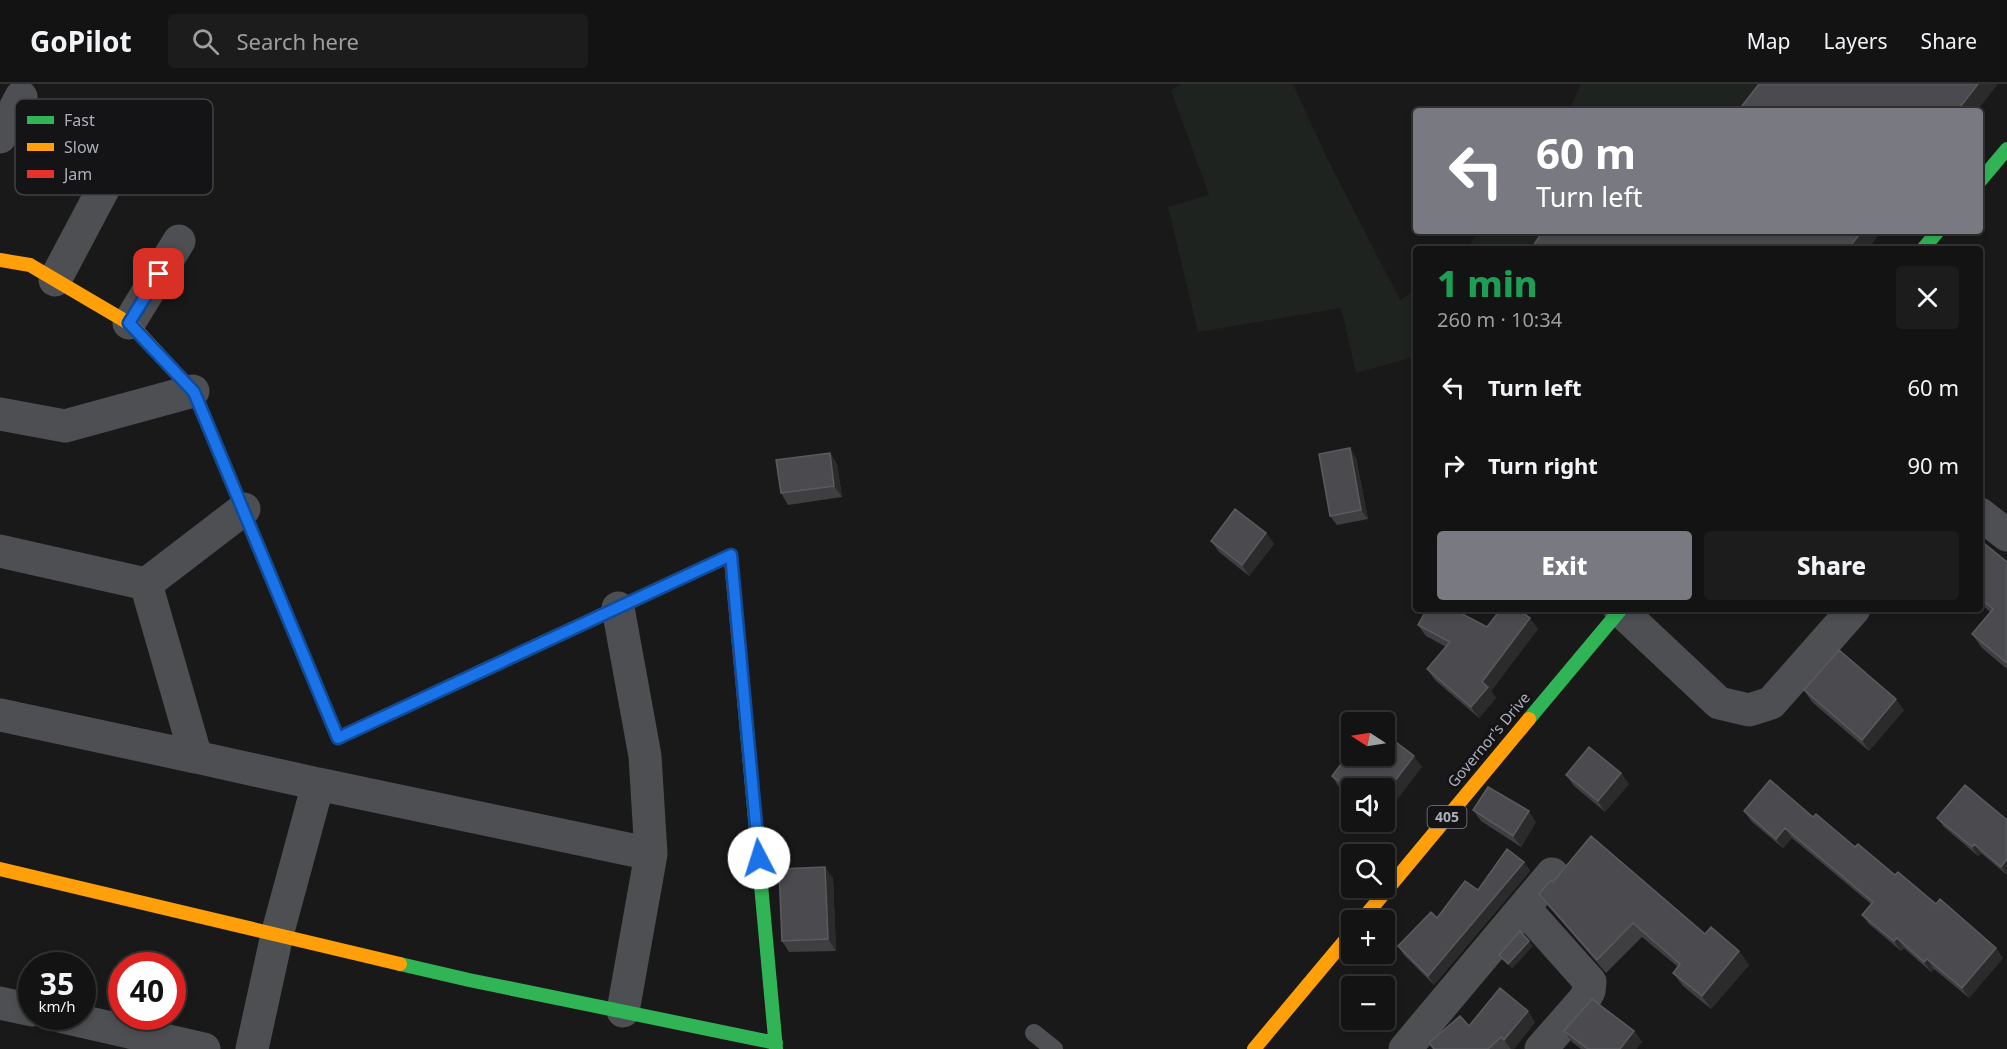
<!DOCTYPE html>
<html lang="en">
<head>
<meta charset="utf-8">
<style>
  :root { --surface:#131313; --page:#1c1c1c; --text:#f1f3f6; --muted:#9d9ea0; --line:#323233; --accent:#797a81 }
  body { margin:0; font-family:"Noto Sans",sans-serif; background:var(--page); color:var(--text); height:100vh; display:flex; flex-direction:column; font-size:22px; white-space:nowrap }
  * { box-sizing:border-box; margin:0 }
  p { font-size:20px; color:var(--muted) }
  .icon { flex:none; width:33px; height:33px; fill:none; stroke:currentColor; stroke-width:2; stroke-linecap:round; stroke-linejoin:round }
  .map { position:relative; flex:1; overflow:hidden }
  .sheet { position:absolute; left:1413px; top:162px; width:570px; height:366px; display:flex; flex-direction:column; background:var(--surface); border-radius:6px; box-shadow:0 3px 9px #0003,0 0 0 2px var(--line) }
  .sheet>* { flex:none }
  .banner { position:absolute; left:1413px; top:24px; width:570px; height:126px; border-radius:6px; box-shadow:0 3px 9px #0003,0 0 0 2px var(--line); background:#797a81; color:#fff; overflow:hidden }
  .needle { width:39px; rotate:282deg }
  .fabs { position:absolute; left:1341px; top:628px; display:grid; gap:12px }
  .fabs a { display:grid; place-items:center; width:54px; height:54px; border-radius:6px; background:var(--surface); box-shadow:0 3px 9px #0003,0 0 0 2px var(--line); font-size:30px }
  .speed { position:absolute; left:18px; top:868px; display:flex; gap:12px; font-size:30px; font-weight:700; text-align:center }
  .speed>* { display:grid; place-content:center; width:78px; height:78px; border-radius:50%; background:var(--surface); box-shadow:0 3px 9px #0003,0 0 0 2px var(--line); line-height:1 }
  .speed small { font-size:15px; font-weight:400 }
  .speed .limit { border:9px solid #d22; background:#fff; color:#111 }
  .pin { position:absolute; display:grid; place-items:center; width:51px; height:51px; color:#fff; margin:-26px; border-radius:12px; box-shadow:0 3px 9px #0006 }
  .me { position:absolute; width:66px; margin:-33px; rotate:355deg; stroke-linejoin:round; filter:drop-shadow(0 0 4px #0008) }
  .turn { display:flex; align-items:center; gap:21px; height:126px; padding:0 24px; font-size:27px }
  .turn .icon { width:78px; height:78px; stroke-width:2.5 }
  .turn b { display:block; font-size:42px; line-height:51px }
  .round { display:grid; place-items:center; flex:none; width:63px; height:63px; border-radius:6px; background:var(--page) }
  .headline { display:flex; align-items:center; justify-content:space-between; height:102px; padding:0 24px }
  h1 { font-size:36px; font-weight:800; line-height:45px; color:#1e9e55 }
  .primary-button { display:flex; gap:12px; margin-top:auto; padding:12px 24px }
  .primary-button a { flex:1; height:69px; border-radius:6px; background:var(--accent); color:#fff; font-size:24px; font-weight:800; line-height:69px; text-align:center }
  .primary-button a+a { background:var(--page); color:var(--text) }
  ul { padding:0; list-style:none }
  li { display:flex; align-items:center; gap:18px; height:78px; padding:0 24px }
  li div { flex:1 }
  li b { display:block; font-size:22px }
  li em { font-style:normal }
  header { display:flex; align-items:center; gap:36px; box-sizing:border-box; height:84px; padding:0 30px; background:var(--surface); border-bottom:2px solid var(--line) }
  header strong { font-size:28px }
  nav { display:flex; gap:33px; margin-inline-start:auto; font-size:21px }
  .search { width:420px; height:54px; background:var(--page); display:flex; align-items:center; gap:15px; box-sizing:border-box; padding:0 21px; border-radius:6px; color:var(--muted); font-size:22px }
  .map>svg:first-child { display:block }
</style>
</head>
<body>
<header>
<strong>GoPilot</strong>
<div class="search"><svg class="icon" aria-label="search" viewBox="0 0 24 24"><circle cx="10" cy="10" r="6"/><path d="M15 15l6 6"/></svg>Search here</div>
<nav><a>Map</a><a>Layers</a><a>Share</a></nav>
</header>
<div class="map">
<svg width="2007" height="965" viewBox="0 0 2007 965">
  <rect width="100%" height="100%" fill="#191919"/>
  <path fill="#1e231f" d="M1181,0H1293L1327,74L1400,216L1416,206V272L1356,289L1341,224L1198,248L1168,123L1209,111L1171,6Z
    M1581,0H1779L1758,27H1569Z
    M1480,147H1562L1549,165H1466Z"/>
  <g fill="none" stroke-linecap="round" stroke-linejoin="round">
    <path stroke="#4e4f52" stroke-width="18" d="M1034,949L1054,965"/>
    <path stroke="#4e4f52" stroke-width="33" d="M0,53L21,13
      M55,196L134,47
      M129,239L179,157
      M0,330L65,342L193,307
      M244,425L146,500L196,673L318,700
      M1980,430L2007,451
      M0,467L146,500
      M618,524L645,672L651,770L623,927
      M1620,526L1719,619L1749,626L1771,619L1854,525
      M0,631L196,673
      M1524,824L1590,898L1589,907L1584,916L1541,965
      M0,919L32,926
      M63,933L204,965
      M252,965L277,851L318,700L651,770
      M1405,965L1552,790"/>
    <path stroke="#30b455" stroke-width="14" d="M1980,97L2007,65
      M1923,165L1938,147
      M189,303L194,308L338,654L731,471V476
      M744,615L776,965
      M1529,635L1621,525
      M400,880L469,896L776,959"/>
    <path stroke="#ff9f0a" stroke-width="14" d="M0,176L30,181L132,241L189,303
      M0,785L400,880
      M1361,837L1529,635
      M1254,965L1352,848"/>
    <path stroke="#e5322d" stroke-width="14" d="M731,476L744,615"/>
  </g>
  <path fill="#3f3f42" d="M830,369L837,380L842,413L788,421L781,409Z
    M1356,374L1368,435L1337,441L1330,432Z
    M1266,449L1274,460L1249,492L1219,468L1211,457Z
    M1980,456L2007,478V585L1982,564L1972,550L1990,528L1980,519Z
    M1418,541L1487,543L1538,545L1491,607L1496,614L1479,634L1435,596L1427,585L1446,563L1426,552Z
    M1804,606L1904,626L1869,667L1812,618Z
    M1422,683L1352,705V712L1339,703L1332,692Z
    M1621,689L1629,700L1605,728L1574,702L1566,691Z
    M1473,726L1536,738L1521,763L1481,737Z
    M1744,727L1813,733L1855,763L1895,791L1996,864L2003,874L1969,914L1934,885L1931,888L1904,864L1901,867L1869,840L1862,831L1871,820L1792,754L1783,764L1751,737Z
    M1937,734L2007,736V791L1981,769L1978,772L1944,743Z
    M1524,778L1530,787L1434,901L1404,871L1398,862L1478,806Z
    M833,794L836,867L789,868L782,857Z
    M1553,798L1705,850L1739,867L1749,881L1711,925L1683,902L1673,889L1678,883L1642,853L1606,889L1549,823L1539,810Z
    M1535,938L1514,965H1433L1429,959L1469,942Z
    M1564,947H1634L1642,958L1636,965H1581L1572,958Z"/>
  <path fill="#2b2b2c" d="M1978,0H1998L1977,27H1957Z
    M1862,147H1882L1868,165H1848Z
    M1350,364L1356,374L1368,435L1361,426Z
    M830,369L837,380L842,413L834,402Z
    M1266,449L1274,460L1249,492L1242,481Z
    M1530,534L1538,545L1491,607L1496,614L1479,634L1471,623L1482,598Z
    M1896,615L1904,626L1869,667L1862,656Z
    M1414,672L1422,683L1384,733V711Z
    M1621,689L1629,700L1605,728L1598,717Z
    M1529,727L1536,738L1521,763L1513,752Z
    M1785,744L1792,754L1783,764L1776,755Z
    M1974,760L1981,769L1978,772L1972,763Z
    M2007,775V791L2001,783Z
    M1524,778L1530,787L1434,901L1428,892Z
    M825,783L833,794L836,867L828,855Z
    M1897,854L1904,864L1901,867L1894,857Z
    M1529,857L1533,862L1512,885L1508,880Z
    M1996,864L2003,874L1969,914L1962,904Z
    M1739,867L1749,881L1711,925L1702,912Z
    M1927,875L1934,885L1931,888L1924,878Z
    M1528,927L1535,938L1514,965H1511L1504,956Z
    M1634,947L1642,958L1636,965H1620Z"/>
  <path fill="#4b4b4f" stroke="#5a5b5f" stroke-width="1.5" d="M1759,0H1978L1957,27H1738Z
    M1543,147H1862L1848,165H1531Z
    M1350,364L1361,426L1330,432L1319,370Z
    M830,369L834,402L781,409L776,376Z
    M1235,425L1266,449L1242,481L1211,457Z
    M1980,456L2007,478V579L1972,550L1993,525L1980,514Z
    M1427,525H1453L1487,543L1501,525H1518L1530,534L1482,598L1488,603L1471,623L1427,585L1450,558L1418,541Z
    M1839,566L1896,615L1862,656L1804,606Z
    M1384,649L1414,672L1384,711V705H1352V707L1332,692L1352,666V672H1384Z
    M1589,663L1621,689L1598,717L1566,691Z
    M1770,696L1813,733L1816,730L1855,763L1858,760L1895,791L1898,788L1936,820L1940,815L1996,864L1962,904L1927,875L1924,878L1897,854L1894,857L1862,831L1873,818L1785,744L1776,755L1744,727Z
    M1965,701L2007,736V775L2001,783L1974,760L1972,763L1937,734Z
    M1488,703L1529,727L1513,752L1473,726Z
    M1591,752L1705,850L1711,843L1739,867L1702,912L1673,889L1680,880L1633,839L1597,876L1539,810L1551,796L1553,798Z
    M1507,765L1524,778L1428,892L1398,862L1431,828L1437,834L1465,797L1478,806Z
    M825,783L828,855L782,857L779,785Z
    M1520,847L1529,857L1508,880L1499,871Z
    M1500,904L1528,927L1504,956L1501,953L1488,965H1434L1429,959L1460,932L1469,942Z
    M1592,915L1634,947L1620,965H1588L1564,947Z"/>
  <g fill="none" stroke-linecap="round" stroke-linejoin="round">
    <g stroke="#114b97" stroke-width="15">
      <path id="route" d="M159,190L129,239L194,308L338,654L731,471L759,774"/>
    </g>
    <use href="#route" stroke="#1a73e8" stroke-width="10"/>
  </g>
  <g text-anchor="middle" stroke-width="6" stroke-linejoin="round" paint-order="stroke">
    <rect fill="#141315" stroke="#7e8088" stroke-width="1.5" x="1427.5" y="722" width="39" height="22" rx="4.5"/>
    <g font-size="14" font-weight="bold" fill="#acafb9">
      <text x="1447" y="738">405</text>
    </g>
    <g font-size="15" fill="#acafb9" stroke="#141315">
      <text transform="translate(1489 656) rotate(-50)" y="5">Governor's Drive</text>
    </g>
  </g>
  <rect x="15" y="15" width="198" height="96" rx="9" fill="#141315" stroke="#424246" stroke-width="1.5"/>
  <rect x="27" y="32" width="27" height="8" fill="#30b455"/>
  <rect x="27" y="59" width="27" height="8" fill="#ff9f0a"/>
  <rect x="27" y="86" width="27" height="8" fill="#e5322d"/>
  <g font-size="16" fill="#acafb9">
    <text x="64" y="42">Fast</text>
    <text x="64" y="69">Slow</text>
    <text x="64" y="96">Jam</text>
  </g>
</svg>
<div class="fabs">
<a><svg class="needle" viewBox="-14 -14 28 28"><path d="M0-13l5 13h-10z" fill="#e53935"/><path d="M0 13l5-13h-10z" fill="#9d9ea0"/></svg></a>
<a><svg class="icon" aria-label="sound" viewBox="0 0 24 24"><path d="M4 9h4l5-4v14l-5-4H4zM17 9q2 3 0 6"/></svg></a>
<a><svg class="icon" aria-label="search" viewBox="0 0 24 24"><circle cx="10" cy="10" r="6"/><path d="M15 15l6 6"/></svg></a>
<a>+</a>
<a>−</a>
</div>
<div class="speed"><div>35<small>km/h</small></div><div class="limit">40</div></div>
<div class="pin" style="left:159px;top:190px;background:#d93025"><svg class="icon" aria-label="arrive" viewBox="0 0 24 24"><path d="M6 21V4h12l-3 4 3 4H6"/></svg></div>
<svg class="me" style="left:759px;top:774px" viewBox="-20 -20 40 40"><circle r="19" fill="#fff"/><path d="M0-13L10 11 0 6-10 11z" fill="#1a73e8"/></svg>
<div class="banner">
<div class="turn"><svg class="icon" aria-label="left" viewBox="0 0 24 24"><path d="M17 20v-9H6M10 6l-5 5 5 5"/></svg><div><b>60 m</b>Turn left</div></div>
</div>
<section class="sheet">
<div class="headline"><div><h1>1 min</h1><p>260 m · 10:34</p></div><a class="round"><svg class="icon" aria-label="close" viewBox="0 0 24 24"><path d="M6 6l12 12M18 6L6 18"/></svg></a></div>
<ul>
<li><svg class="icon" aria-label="left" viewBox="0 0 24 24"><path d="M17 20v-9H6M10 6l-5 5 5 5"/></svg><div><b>Turn left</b></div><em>60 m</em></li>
<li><svg class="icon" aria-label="right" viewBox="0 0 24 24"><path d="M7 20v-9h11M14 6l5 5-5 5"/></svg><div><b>Turn right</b></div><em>90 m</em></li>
</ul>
<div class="primary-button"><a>Exit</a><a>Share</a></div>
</section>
</div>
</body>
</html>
